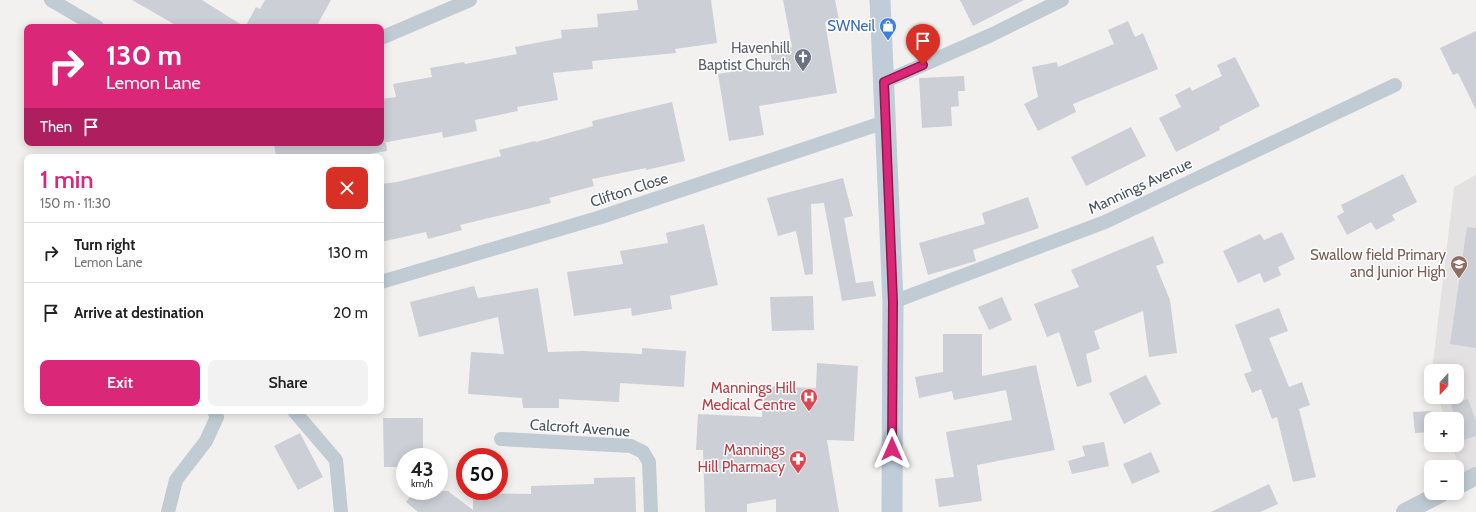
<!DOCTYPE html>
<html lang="en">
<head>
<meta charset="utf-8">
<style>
  :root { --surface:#fff; --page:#f2f2f2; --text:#222; --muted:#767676; --line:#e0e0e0; --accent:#db2777 }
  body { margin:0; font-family:Cabin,sans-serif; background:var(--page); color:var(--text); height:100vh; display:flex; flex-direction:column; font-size:15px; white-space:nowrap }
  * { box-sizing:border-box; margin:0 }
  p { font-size:13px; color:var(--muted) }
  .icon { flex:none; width:22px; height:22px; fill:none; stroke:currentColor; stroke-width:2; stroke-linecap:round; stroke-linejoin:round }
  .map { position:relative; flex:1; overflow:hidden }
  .details { position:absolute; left:24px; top:154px; width:360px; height:260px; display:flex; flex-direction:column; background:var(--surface); border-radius:8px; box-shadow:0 2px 10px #0003 }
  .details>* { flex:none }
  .banner { position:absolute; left:24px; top:24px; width:360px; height:122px; border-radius:8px; box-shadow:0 2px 10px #0003; background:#db2777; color:#fff; overflow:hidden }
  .needle { width:26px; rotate:201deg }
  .tools { position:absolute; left:1424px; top:364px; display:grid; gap:8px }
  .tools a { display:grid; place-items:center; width:40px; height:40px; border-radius:8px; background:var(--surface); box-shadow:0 2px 10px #0003; font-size:20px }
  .speed { position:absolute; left:396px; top:448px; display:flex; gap:8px; font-size:20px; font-weight:700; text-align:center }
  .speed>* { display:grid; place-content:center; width:52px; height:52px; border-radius:50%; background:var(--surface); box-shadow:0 2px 10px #0003; line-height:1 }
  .speed small { font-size:10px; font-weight:400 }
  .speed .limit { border:6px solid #d22; background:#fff; color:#111 }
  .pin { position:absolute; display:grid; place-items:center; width:34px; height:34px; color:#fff; margin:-41px -17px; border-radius:50% 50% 50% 0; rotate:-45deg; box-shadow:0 0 4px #0007 }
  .pin .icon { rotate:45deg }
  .me { position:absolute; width:44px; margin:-22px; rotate:0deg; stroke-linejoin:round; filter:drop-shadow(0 0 3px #0008) }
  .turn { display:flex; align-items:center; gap:14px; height:84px; padding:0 16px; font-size:18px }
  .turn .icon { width:52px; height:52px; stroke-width:2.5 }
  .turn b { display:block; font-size:28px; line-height:34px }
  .then { display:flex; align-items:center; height:38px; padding:0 16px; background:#0003; gap:8px; font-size:15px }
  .round { display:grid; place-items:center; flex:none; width:42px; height:42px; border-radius:8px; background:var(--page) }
  .summary { display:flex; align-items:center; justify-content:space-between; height:68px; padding:0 16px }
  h1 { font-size:24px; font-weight:600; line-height:30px; color:var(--accent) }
  .action { display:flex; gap:8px; margin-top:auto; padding:8px 16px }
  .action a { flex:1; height:46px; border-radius:8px; background:var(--accent); color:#fff; font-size:16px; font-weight:600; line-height:46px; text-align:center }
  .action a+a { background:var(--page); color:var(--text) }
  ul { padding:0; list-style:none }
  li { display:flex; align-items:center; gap:12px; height:60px; padding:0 16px; border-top:1px solid var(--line) }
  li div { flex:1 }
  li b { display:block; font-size:15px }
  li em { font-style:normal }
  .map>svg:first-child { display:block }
</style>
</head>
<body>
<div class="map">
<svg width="1476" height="512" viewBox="0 0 1476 512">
  <rect width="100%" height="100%" fill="#f3f0f0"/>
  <path fill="#e4e1e2" d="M1476,175V471L1462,478L1452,445H1457V419H1445L1438,397H1457V371H1432L1454,187Z"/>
  <path fill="#cccfd5" d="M132,0H202L245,27L256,7L260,9L265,0H331L316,27H179Z
    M637,0H711L717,43L675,49L676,53L592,61L593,69L553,73L558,100L517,107L518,111L475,120L477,131L443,138L442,132L382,143H386L387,151L352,157H276L274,143H381V99L396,97L393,84L432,77L430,68L464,62L465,64L517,54L515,47L562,38L561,30L598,27L597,14L638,10Z
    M783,0H835L839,20L825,22L837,93L759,106L764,135L729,141L718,74L773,65L770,51L792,47Z
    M960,0H1024L973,26Z
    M1128,21L1135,37L1143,33L1158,69L1073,104L1076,112L1038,131L1024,104L1038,97L1032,67L1057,62L1058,67L1114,44L1108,30Z
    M1476,31V110L1458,73L1453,75L1440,48Z
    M1235,57L1260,106L1219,127L1220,130L1176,152L1159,118L1181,107L1175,95L1190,87L1192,91L1222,76L1217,65Z
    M964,76L965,91H958L959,106L951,107L952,126L922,128L919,78Z
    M672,102L685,161L646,170V168L592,179L594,186L549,198L551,203L460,225L462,230L428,239L426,232L381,242V184L397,182L501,156L499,150L535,141L536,142L593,126L592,121Z
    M1131,127L1146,156L1086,186L1071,157Z
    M1403,174L1417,202L1392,215L1395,220L1376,230L1371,222L1347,235L1337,216L1344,212L1341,205Z
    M843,178L853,216L844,218L856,283L873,281L876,296L842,301L824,203L811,204L813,274L805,275L796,231L778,236L767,198Z
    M1028,197L1039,228L973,250L976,261L928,275L919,243L985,224L982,213Z
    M704,224L718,285L670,296L672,309L632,316L631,308L574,316L567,272L623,264L620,251L668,243L666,233Z
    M1467,227L1476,228V348L1450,344Z
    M1282,232L1295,259L1278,267L1281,275L1264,283L1260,273L1238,283L1223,251L1260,234L1264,240Z
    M1153,236L1164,263L1156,266L1170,300L1177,353L1149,357L1143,311L1094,331L1100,349L1086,354L1092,382L1077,387L1059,332L1047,337L1034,304L1079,287L1071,270Z
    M474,286L478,298L538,288L548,352L583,351L642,354V348L686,351L684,387L620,383L619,402L559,399V408H523L522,398L468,394L471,352L504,354L498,317L419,337L410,302Z
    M813,296L814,330L772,331L770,297Z
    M1002,297L1012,320L989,330L978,307Z
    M1279,308L1288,331L1269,338L1289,387L1302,382L1310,405L1299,409L1316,477L1293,482L1277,417L1272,419L1261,389L1252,393L1244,374L1252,371L1235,325Z
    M943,334H982V376L1036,365L1055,450L977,465L982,501L939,507L935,479L954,477L946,432L1012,420L1006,390L954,400L952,391L919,398L915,377L943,372Z
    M817,363L858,366L854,441L827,440L839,512H776V499L747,504V512H705L703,450H696L698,414L762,417L763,386L816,388Z
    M1146,375L1161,404L1124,424L1109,393Z
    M1468,399L1476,421V436L1463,440L1451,405Z
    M1431,411V432L1415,433L1413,412Z
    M383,418H423V457H405V467H384Z
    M300,433L323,477L298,490L274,446Z
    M1104,442L1109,466L1072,474L1068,461L1085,456L1082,446Z
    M1151,452L1160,472L1132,484L1123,464Z
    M635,477L636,512H418L406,502L415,491H448L473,510V493L531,494V486L594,484V478Z
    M1269,484L1278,504L1260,512H1211Z"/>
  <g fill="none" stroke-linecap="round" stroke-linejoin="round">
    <path stroke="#c0cbd3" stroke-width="14" d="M51,0L97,27
      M381,38L470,0
      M884,82L991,35L1062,0
      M381,282L601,217L885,122
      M893,302L1105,222L1395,85
      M294,411L336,460L341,512
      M501,439L631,446L643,452L649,462L651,512
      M168,512L176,480L206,441L217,417L214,411"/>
    <path stroke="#c0cbd3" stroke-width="18" d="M1457,486L1476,476
      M1405,512L1442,493"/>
    <path stroke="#c0ccd8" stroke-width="21" d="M880,0L893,302L892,512"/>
  </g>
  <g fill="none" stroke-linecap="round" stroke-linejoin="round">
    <g stroke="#8e194d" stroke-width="10">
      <path id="route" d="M892,449L893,302L884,82L923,65"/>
    </g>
    <use href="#route" stroke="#db2777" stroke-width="7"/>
  </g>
  <defs>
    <g id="shop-pin" transform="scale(0.9)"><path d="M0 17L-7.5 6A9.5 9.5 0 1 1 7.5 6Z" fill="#3f7fe0" stroke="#fff"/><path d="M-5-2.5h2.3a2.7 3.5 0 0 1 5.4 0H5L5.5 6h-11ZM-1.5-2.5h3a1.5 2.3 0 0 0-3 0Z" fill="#fff"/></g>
    <g id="church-pin" transform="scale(0.9)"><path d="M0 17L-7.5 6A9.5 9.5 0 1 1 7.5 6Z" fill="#6b7280" stroke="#fff"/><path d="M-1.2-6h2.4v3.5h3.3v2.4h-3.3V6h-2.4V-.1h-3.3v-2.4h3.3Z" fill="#fff"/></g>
    <g id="school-pin" transform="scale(0.9)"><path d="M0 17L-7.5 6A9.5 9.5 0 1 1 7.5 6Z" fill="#8d6e63" stroke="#fff"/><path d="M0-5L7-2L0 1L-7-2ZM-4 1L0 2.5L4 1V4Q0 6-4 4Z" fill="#fff"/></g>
    <g id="hospital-pin" transform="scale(0.9)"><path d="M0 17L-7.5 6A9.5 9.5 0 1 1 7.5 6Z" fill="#e0444e" stroke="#fff"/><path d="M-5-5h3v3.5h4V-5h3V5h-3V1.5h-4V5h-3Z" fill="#fff"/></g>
    <g id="pharmacy-pin" transform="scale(0.9)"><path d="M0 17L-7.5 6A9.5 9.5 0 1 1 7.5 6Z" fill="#e0444e" stroke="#fff"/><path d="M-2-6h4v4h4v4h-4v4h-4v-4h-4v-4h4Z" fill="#fff"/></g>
  </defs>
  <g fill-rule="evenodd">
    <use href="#shop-pin" x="888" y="26"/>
    <use href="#church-pin" x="803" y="57"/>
    <use href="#school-pin" x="1459" y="264"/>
    <use href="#hospital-pin" x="809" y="397"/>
    <use href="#pharmacy-pin" x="798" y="459"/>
  </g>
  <g text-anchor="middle" stroke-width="3" stroke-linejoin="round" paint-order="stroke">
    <g font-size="15" fill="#366cbe" stroke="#fff" text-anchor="end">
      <text x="875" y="31">SWNeil</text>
    </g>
    <g font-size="15" fill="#5b616d" stroke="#fff" text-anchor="end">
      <text x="790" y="53">Havenhill<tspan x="790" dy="17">Baptist Church</tspan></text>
    </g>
    <g font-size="15" fill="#47545f" stroke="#fff">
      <text transform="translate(1140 186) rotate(-25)" y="5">Mannings Avenue</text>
      <text transform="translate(629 190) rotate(-18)" y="5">Clifton Close</text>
      <text transform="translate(580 428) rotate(4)" y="5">Calcroft Avenue</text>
    </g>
    <g font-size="15" fill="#785e54" stroke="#fff" text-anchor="end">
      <text x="1446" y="260">Swallow field Primary<tspan x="1446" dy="17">and Junior High</tspan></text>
    </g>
    <g font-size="15" fill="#be3a42" stroke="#fff" text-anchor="end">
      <text x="796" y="393">Mannings Hill<tspan x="796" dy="17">Medical Centre</tspan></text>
      <text x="785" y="455">Mannings<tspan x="785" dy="17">Hill Pharmacy</tspan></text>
    </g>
  </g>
</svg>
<div class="tools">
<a><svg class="needle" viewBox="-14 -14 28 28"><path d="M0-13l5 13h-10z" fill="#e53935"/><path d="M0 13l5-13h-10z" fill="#767676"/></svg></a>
<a>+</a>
<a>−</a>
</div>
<div class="speed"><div>43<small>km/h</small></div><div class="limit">50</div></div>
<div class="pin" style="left:923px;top:65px;background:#d93025"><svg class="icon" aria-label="arrive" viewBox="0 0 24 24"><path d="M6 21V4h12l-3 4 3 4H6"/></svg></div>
<svg class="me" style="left:892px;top:449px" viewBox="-20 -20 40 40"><path d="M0-17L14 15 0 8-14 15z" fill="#db2777" stroke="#fff" stroke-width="4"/></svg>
<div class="banner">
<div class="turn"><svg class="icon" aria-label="right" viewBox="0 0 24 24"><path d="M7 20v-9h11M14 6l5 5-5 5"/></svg><div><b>130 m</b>Lemon Lane</div></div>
<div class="then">Then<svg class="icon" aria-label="arrive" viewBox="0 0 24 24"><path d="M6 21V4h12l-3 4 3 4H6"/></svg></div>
</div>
<section class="details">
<div class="summary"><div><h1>1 min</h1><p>150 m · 11:30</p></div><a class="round" style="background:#d93025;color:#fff"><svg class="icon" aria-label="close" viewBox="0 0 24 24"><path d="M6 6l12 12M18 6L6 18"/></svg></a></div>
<ul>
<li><svg class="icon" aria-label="right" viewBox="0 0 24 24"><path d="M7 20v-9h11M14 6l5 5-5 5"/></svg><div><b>Turn right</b><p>Lemon Lane</p></div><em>130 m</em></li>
<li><svg class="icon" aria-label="arrive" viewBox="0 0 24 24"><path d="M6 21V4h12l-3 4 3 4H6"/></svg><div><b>Arrive at destination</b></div><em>20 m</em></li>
</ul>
<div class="action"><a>Exit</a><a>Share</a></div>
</section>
</div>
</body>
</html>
